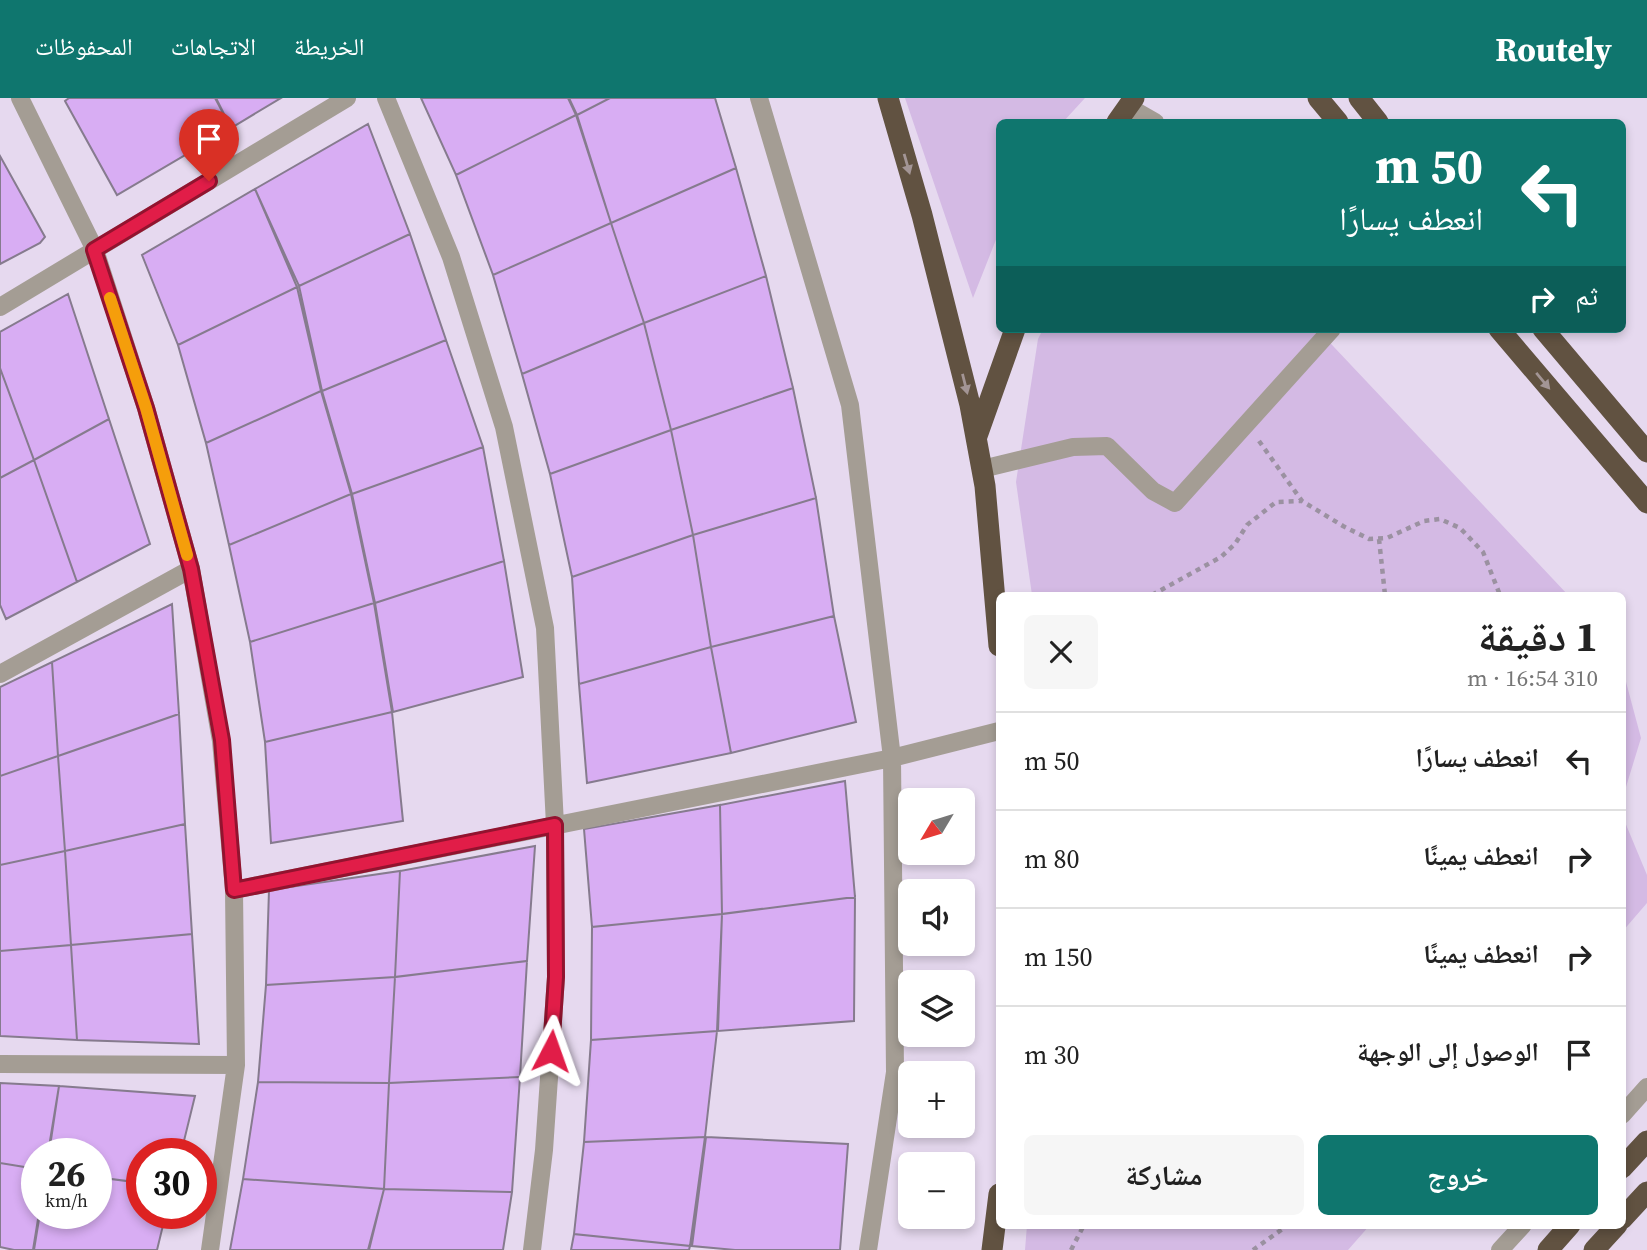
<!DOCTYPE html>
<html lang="ar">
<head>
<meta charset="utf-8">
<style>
  :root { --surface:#fff; --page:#f6f6f6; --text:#222; --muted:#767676; --line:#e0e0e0; --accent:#0f766e }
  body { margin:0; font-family:"Source Serif 4","Noto Naskh Arabic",serif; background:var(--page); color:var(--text); direction:rtl; height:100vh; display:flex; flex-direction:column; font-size:26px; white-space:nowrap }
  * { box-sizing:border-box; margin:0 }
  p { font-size:23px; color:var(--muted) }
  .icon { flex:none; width:38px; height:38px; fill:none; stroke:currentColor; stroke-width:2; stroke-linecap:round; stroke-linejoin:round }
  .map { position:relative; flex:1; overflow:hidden; direction:ltr }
  .details { position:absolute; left:996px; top:494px; width:630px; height:637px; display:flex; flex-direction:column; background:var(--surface); border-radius:10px; box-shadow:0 4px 10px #0003; direction:rtl }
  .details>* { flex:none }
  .top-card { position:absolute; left:996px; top:21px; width:630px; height:214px; border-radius:10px; box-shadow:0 4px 10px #0003; direction:rtl; background:#0f766e; color:#fff; overflow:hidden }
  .needle { width:46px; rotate:232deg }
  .controls { position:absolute; left:898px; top:690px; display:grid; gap:14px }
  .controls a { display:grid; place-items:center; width:77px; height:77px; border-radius:10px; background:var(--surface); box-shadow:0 4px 10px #0003; font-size:35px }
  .speed { position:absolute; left:21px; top:1040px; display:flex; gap:14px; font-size:35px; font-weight:700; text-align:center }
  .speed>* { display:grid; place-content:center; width:91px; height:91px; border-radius:50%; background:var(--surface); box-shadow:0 4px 10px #0003; line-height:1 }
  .speed small { font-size:18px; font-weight:400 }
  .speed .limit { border:10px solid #d22; background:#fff; color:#111 }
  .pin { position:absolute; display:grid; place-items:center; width:60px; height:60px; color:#fff; margin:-72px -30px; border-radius:50% 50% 50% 0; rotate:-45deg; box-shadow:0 0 7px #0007 }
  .pin .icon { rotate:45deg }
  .me { position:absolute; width:77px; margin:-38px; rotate:4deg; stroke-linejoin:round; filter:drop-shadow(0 0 5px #0008) }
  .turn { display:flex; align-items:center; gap:24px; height:147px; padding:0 28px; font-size:32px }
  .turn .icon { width:91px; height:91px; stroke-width:2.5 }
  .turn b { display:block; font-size:49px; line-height:60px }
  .then { display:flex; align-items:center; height:66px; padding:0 28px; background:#0003; gap:14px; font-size:26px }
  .round { display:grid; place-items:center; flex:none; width:74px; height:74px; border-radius:10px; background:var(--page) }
  .head { display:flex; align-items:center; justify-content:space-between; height:119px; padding:0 28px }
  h1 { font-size:42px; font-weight:700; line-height:52px }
  .cta { display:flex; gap:14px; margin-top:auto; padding:14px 28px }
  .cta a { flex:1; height:80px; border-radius:10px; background:var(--accent); color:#fff; font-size:28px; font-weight:700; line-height:80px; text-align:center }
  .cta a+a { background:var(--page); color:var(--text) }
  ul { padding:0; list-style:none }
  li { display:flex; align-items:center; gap:21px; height:98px; padding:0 28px; border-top:2px solid var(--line) }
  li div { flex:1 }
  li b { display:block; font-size:26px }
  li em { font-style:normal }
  header { display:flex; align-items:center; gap:42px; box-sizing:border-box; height:98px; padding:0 35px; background:var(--accent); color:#fff }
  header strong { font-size:33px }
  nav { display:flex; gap:38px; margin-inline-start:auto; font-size:24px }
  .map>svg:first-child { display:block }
</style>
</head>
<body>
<header>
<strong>Routely</strong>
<nav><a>الخريطة</a><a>الاتجاهات</a><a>المحفوظات</a></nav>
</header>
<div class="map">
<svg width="1647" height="1152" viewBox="0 0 1647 1152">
  <rect width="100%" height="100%" fill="#e6d9ef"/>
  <path fill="#d4bae4" d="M905,0H1085L1063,24H999V134L973,200Z
    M1043,231H1317L1568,497H1032L1016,384L1038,241Z
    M1622,569L1641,640L1622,702Z
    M1622,717L1647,777V805L1622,834Z
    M1027,1127H1370L1348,1152H1025Z"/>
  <path fill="#d8adf3" stroke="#867b8e" stroke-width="2" d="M69,0H215L231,30L117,97L65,3Z
    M216,0H281L231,30Z
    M421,0H568L576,17L456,77Z
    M569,0H610L577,17Z
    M610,0H715L736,70L611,125L577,17Z
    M576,17L611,125L493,177L456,77Z
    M368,26L410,136L299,188L255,91Z
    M0,58L45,139L40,145L0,166Z
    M736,70L766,178L644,225L611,125Z
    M255,91L297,189L178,247L142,157Z
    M611,125L644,225L522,276L493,177Z
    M410,136L446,242L322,293L299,188Z
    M766,178L793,290L671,332L644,225Z
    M297,189L321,293L206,345L178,247Z
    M68,196L109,321L34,362L0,270V234Z
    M644,225L671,332L550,376L522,276Z
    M446,242L483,349L352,396L322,293Z
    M0,270L34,362L0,380Z
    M793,290L816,400L693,437L671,332Z
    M321,293L351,396L229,447L206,345Z
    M109,321L150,446L77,484L34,362Z
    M671,332L693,437L572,479L550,376Z
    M483,349L504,463L375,505L352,396Z
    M34,362L77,484L6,521L0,507V380Z
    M351,396L374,505L250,544L229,447Z
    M816,400L834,518L711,549L693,437Z
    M693,437L711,549L579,586L572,479Z
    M504,463L523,579L393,614L375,505Z
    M374,505L392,614L265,644L250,544Z
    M172,506L179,616L58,658L52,564Z
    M834,518L856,624L731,655L711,549Z
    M711,549L731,655L587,685L579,586Z
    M52,564L58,658L0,678V589Z
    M392,614L403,723L271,745L265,644Z
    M179,616L185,726L65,753L58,658Z
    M58,658L65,753L0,767V678Z
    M845,683L855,799L722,816L720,707Z
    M720,707L722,816L592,829L584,731Z
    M185,726L192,836L71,847L65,753Z
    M535,748L527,863L395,879L400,773Z
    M65,753L71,847L0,853V767Z
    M400,773L395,879L266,887L269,792Z
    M855,799L854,923L718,933L722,816Z
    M722,816L717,933L591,942L592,829Z
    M192,836L199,946L77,942L71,847Z
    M71,847L77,942L0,938V853Z
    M527,863L520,979L389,985L395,879Z
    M395,879L389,985L258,984L266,887Z
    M717,933L705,1039L584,1044L591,942Z
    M520,979L512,1094L384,1091L389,985Z
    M258,984L389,985L384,1091L243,1081Z
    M0,985L59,988L48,1055H37V1071L0,1065Z
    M59,988L195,998L181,1055H142V1085L96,1079V1055H49Z
    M705,1039L690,1148L574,1136L584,1044Z
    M706,1039L848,1046L840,1152H735L692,1148Z
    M0,1065L37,1071V1115H39L33,1152H14L0,1149Z
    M96,1079L142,1085V1115H166L157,1152H34L40,1115H96Z
    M243,1081L384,1091L368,1152H230Z
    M384,1091L512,1094L503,1152H369Z
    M574,1136L690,1148L689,1152H571Z"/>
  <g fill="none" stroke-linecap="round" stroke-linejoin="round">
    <path stroke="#9b91a1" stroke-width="4.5" stroke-dasharray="5 5" stroke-linecap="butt" d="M1259,343L1302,403L1343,428L1369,441L1387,440L1424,423L1440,421L1460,430L1483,454L1500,497
      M1379,441L1385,497
      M1152,497L1221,459L1235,446L1247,427L1276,404L1301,403
      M1071,1152L1084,1127
      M1253,1152L1288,1127"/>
    <path stroke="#a49d94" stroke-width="18" d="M20,0L95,152L146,310L191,471L221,643L234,792L236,967L210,1152
      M386,0L451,159L504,329L545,530L555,727L556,879L544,1052L532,1152
      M759,0L850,307L892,660L895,974L868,1152
      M1127,8L1155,24
      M0,209L347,0
      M982,371L1073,349L1107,348L1153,393L1175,405L1332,231
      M0,576L191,471
      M234,792L892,660L999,633
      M0,966L236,967
      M1622,1017L1647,989
      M1500,1152L1523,1127"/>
    <path stroke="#615241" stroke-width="21" d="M888,0L922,117L970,307L985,388L999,548
      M1318,0L1338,24
      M1359,0L1378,24
      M1117,24L1134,0
      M1499,231L1647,405
      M1543,231L1647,354
      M977,338L1015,231
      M1622,1070L1647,1043
      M1622,1121L1647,1094
      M992,1152L999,1096
      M1548,1152L1570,1127
      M1594,1152L1617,1127"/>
  </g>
  <defs><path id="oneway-solid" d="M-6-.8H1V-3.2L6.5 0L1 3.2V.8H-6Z" transform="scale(1.75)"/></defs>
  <g fill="#a39595">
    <use href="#oneway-solid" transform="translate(907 66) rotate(74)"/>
    <use href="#oneway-solid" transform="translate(1543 283) rotate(50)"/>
    <use href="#oneway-solid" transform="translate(965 286) rotate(76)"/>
  </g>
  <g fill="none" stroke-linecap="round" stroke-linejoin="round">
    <g stroke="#92132f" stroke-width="18">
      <path id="route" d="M209,83L94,152L146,310L191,471L222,642L234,792L555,727L556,879L551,953"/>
    </g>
    <use href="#route" stroke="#e11d48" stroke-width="12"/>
    <path stroke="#f59e0b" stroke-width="12" d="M110,200L146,310L187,457"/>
  </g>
</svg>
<div class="controls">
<a><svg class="needle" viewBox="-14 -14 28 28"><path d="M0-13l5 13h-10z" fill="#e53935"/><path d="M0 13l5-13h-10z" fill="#767676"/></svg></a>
<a><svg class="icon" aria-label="sound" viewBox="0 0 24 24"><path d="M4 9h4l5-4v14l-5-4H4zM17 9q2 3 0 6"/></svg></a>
<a><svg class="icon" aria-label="layers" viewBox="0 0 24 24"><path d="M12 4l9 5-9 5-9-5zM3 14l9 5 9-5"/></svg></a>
<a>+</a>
<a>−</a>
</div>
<div class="speed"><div>26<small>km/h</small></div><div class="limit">30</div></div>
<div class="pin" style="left:209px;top:83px;background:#d93025"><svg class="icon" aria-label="arrive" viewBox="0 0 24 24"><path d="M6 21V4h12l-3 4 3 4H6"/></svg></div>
<svg class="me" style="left:551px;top:953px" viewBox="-20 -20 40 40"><path d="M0-17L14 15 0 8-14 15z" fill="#e11d48" stroke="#fff" stroke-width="4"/></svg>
<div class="top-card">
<div class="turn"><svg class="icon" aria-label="left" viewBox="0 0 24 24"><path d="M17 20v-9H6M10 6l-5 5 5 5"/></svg><div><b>50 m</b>انعطف يسارًا</div></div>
<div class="then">ثم<svg class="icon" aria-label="right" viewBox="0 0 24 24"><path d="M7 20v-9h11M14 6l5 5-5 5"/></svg></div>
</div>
<section class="details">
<div class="head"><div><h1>1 دقيقة</h1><p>310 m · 16:54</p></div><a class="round"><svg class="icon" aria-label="close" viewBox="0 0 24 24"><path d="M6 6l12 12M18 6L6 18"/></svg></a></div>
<ul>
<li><svg class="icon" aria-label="left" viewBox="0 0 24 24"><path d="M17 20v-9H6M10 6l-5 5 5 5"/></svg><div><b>انعطف يسارًا</b></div><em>50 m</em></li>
<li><svg class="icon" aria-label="right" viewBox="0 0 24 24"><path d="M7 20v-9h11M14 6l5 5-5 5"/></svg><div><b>انعطف يمينًا</b></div><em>80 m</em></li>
<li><svg class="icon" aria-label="right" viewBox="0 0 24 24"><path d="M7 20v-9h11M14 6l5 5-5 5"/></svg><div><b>انعطف يمينًا</b></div><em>150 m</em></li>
<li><svg class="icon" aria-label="arrive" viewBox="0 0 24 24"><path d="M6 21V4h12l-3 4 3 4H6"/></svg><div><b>الوصول إلى الوجهة</b></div><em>30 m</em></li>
</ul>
<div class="cta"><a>خروج</a><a>مشاركة</a></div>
</section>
</div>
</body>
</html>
